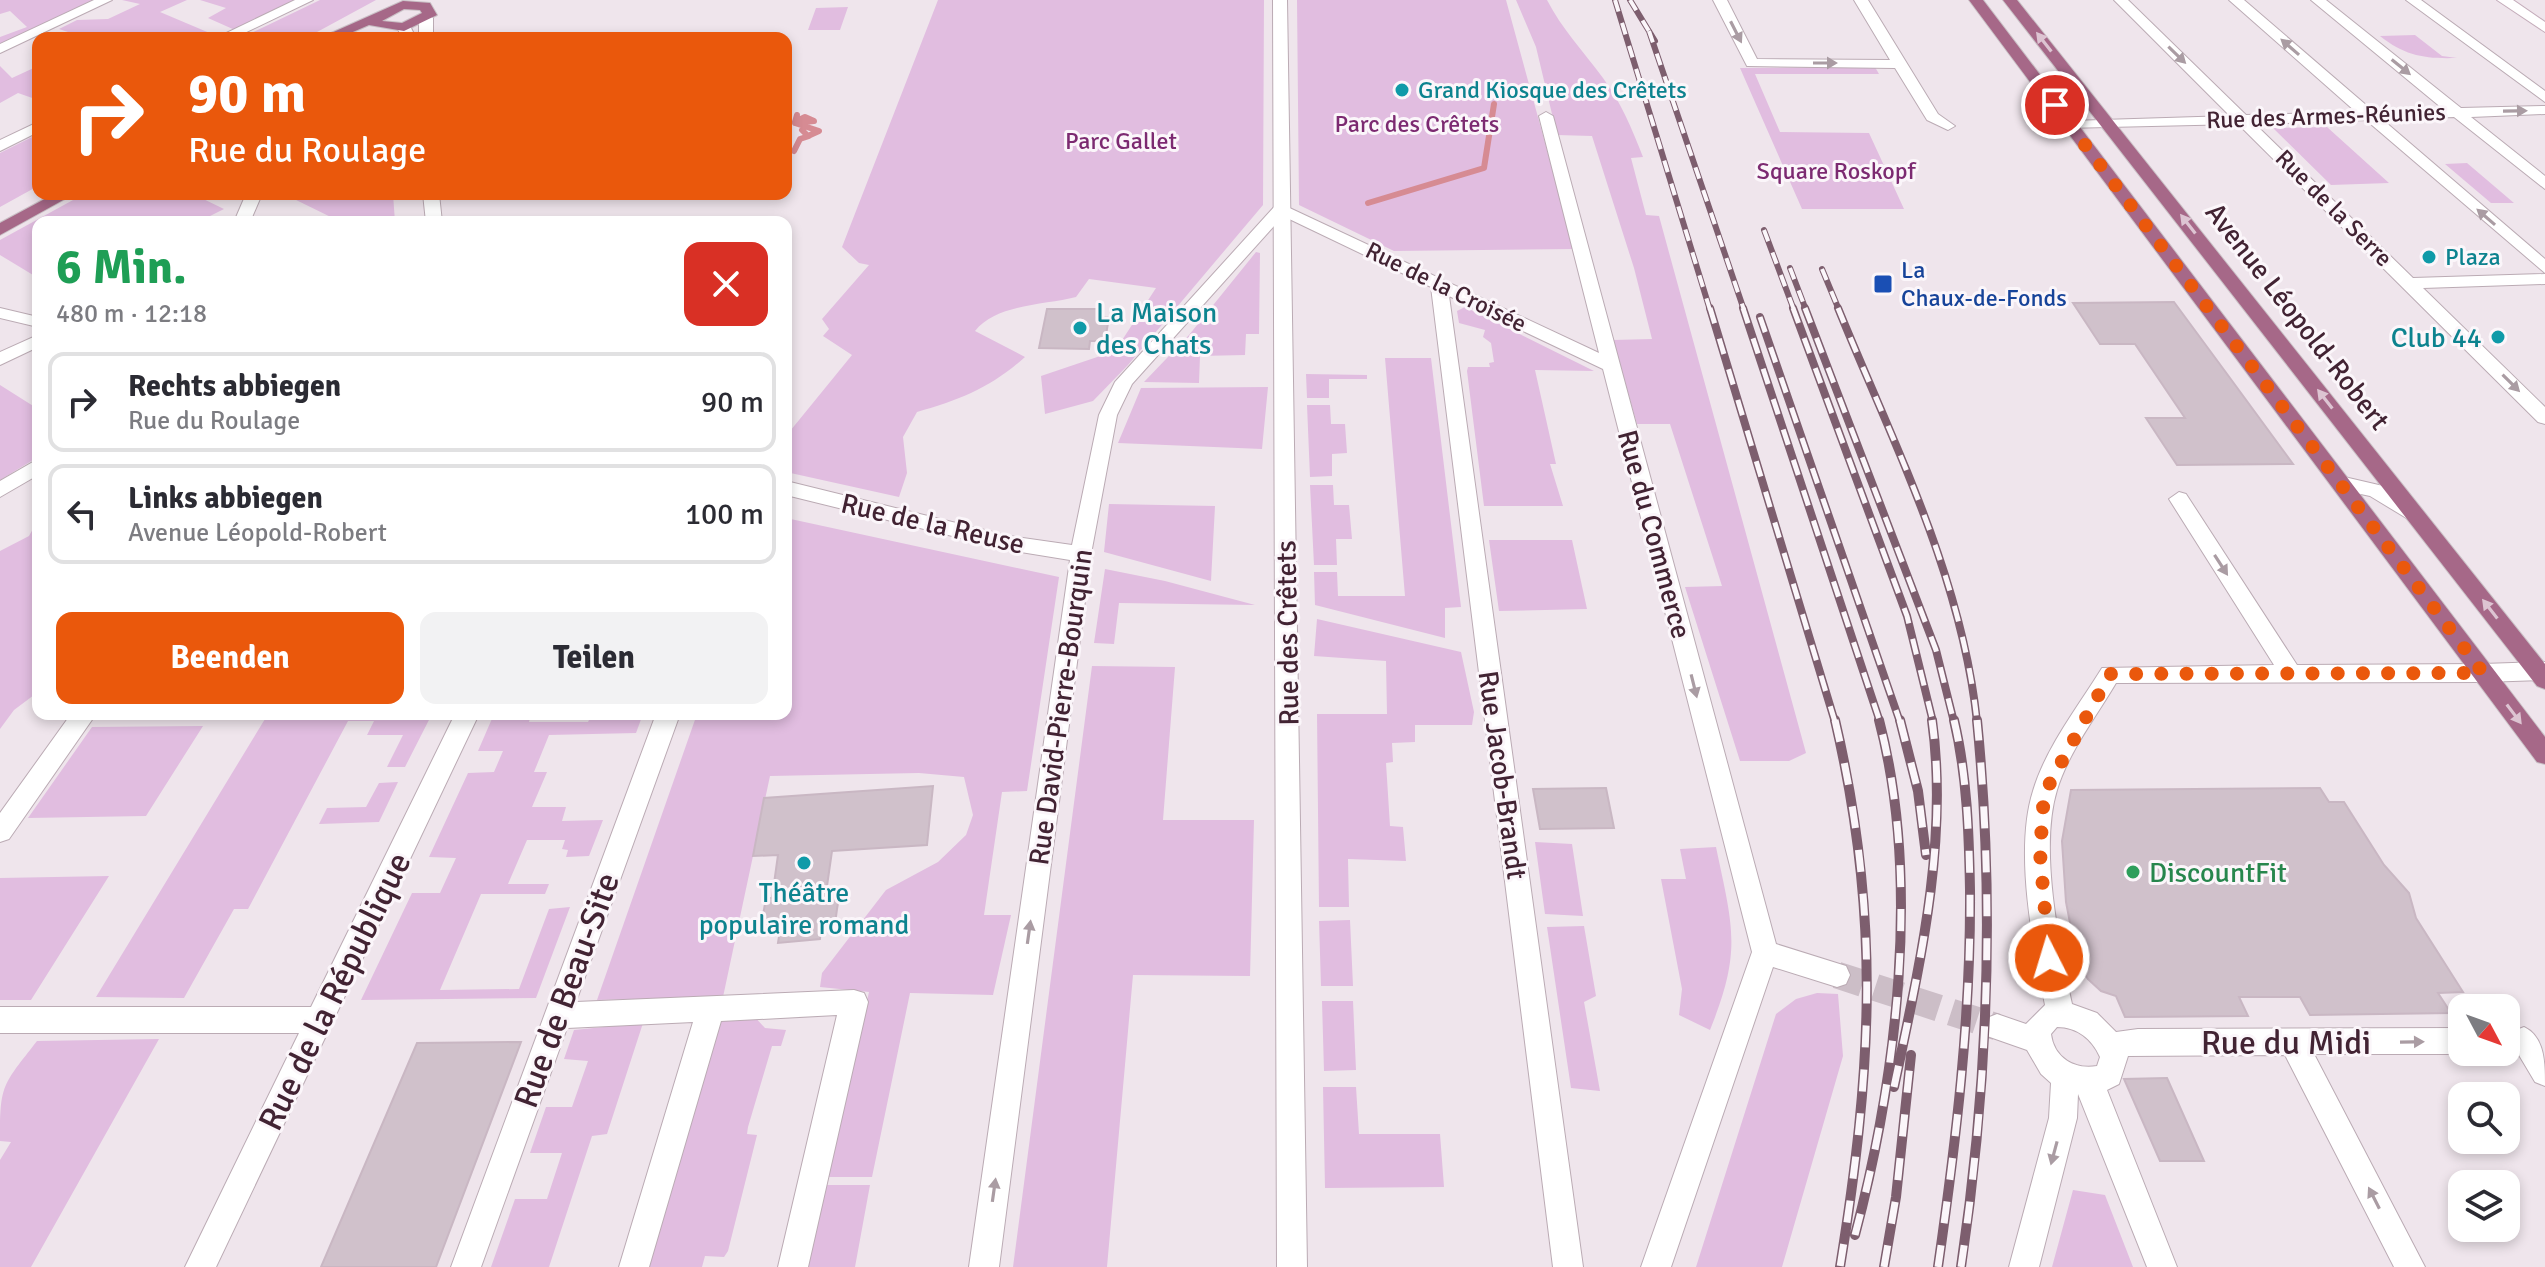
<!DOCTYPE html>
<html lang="de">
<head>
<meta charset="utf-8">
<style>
  :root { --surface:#fff; --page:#f2f2f3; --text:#2b2b33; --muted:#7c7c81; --line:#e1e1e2; --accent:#ea580c }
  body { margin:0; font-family:Signika,sans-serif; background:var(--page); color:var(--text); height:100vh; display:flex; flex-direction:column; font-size:30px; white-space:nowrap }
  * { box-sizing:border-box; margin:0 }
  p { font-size:26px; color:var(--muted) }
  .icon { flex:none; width:44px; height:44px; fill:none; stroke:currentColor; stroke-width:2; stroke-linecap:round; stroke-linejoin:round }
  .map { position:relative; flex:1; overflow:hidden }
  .details { position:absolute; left:32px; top:216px; width:760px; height:504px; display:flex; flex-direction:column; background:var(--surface); border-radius:16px; box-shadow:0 4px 12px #0003 }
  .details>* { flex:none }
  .banner { position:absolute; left:32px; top:32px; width:760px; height:168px; border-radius:16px; box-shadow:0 4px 12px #0003; background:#ea580c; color:#fff; overflow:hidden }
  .needle { width:52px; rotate:131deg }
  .controls { position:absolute; left:2448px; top:994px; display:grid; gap:16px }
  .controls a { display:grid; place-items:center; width:72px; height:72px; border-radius:16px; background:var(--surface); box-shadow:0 4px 12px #0003; font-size:40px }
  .pin { position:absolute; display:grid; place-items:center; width:68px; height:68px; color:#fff; margin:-34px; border:4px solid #fff; border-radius:50%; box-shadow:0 2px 8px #0007 }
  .me { position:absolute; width:88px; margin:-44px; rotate:355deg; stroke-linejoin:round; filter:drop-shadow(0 0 6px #0008) }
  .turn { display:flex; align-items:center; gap:28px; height:168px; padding:0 24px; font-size:36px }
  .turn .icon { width:104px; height:104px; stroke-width:2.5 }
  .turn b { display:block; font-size:56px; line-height:68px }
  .round { display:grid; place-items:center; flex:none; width:84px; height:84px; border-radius:16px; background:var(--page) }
  .headline { display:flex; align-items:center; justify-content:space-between; height:136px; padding:0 24px }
  h1 { font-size:48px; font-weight:800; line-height:60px; color:#1e9e55 }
  .primary-button { display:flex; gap:16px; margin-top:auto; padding:16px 24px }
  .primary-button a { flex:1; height:92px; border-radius:16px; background:var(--accent); color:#fff; font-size:32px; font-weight:800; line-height:92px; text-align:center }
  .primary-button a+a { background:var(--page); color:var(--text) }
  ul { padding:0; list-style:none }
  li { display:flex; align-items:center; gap:24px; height:100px; margin:0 16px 12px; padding:0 8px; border:4px solid var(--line); border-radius:16px }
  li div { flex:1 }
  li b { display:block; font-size:30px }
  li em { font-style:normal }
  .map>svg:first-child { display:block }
</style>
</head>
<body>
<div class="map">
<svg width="2545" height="1267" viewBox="0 0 2545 1267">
  <rect width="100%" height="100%" fill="#efe5ec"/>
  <path fill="#e1bde0" d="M0,0H97L0,46V37L27,27L10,11L0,14Z
    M122,0H187L160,12L212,34L201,38L58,37L68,32L59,29L77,20L108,19L140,4Z
    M200,0H295L235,30L208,18L226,8Z
    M320,0H376L306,38H241Z
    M938,0H1264L1263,205L1128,365L1093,401L1045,414L1041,376L1115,351L1156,288L1089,279L1076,297C1045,305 996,304 975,331L1025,357C992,387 960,400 917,412L903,437L907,473L899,497L786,472V436L852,355L823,336L829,329L822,319L869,265L859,263L842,247Z
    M1297,0H1506L1574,249L1394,251L1299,205Z
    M1516,0H1547C1562,29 1583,51 1603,78C1621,102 1632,129 1643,157L1631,158L1646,215L1659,216L1806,753L1789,761H1740L1685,587L1722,586L1670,424H1637L1613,340L1652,339L1634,268L1592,136L1557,135L1536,47Z
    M848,7L840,30H808L816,8Z
    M2415,35L2442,56L2457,58C2425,59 2405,56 2380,36Z
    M0,66L12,78L38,66V100L18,93L0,103Z
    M1875,67L1879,74H1755L1780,132L1869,133L1904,209H1802L1740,68Z
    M2327,127L2389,183L2331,185L2273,128Z
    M32,137L38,139V186L0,207V153Z
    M2467,163L2514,203H2491L2445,164Z
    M84,194H193L224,209L198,222H38V278L0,255V240Z
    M263,194H393L395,222H341L294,199L269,198Z
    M1256,252L1260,253L1259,334H1246L1245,355L1200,356L1199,383L1144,382L1189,335Z
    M1465,307L1594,371L1535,370L1556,464H1550L1563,506H1484L1467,371L1468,367H1490L1489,363L1494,362L1491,343L1483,337L1485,330L1459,323L1457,311Z
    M1385,358H1431L1461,607L1445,608V638L1315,605L1314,572H1337L1338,596H1405Z
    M1306,374L1367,375V379H1329V398H1307Z
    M0,385L38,409V457L0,480Z
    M1268,387L1262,449L1118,443L1141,388Z
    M1307,405H1330L1331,424H1345L1347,453L1332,454V476L1310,477Z
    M1310,485H1333L1334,505H1349L1352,539H1336L1337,565H1314Z
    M1109,504L1215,506L1211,581L1104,552Z
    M786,518L1059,577L1027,791L1002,792L984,915H1011L993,995L910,993L872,1177H828L869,992L820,987L822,973L886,890L938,862L966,835L973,815L964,777L919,773L770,776L723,997L597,1000L697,714H786Z
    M38,520V650L35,654H38V692L14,710L0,729V551L29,536Z
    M1489,540H1572L1587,609L1499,611Z
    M1105,569L1165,581L1255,605L1119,603L1114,644L1094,643Z
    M1317,619L1461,652L1474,712L1472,725H1415V742L1392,743L1393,762L1386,763L1390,826L1403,827L1406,861L1348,859L1349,907H1319L1317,714H1387L1386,661L1314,656Z
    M1092,666L1175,667L1163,820H1254L1250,976L1133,975L1107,1267H1013Z
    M268,714H432L405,767H387L403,735H367L374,721H348L248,909H234L184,998L96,997Z
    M494,714H531L529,722H588L592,714H643L636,733L549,735L534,772H547L532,807H566L562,821L603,820L589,856L566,857L568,850L562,849L565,840H527L508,884H549L545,894H481L440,990L519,989L549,909L570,907L536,998L361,1000L412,893H440L456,858L429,857L468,773L494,772L503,751H478Z
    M203,726L146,816L28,818L92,727Z
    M398,782L379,822L319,824L327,808L366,807L379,783Z
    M1535,842L1572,844L1583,916L1545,914Z
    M1716,847C1733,928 1742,951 1710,1030L1679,1015L1682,989L1661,879H1686L1680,849Z
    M109,876L31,1000H0V878Z
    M1350,920L1353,986H1321L1319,921Z
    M1584,926L1596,996L1584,1002L1600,1091L1571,1088L1547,927Z
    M1817,993L1838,994L1843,1056L1782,1267H1696L1776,1014L1796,999Z
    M1322,1001H1353L1356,1070L1324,1071Z
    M751,1013L765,1028L786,1030L781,1046H772L748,1127L747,1134L757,1135L728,1251L724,1257L705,1256L702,1267H647L722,1017Z
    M643,1023L607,1134L592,1136L549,1267H491L515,1199H547L562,1153H530L546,1107H572L588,1061L564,1059L574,1030Z
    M159,1039L31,1267H0V1160L11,1142L0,1141C0,1084 2,1086 37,1041Z
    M1323,1087H1356L1359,1134H1440L1444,1187L1325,1188Z
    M824,1185H870L855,1267H806Z
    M2073,1190L2105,1195L2133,1267H2052Z"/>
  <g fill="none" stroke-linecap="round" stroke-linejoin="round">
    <path stroke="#d68b93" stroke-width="6" d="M795,122L797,115
      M795,123L814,121L805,117L795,122
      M795,123L819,131L808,136L802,130
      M794,151L800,139L809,136
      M1368,203L1484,168L1494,104"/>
  </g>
  <path fill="#d0c1cb" stroke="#c9b7c3" stroke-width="2" d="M2174,302L2230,378L2293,464L2177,465L2146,418H2185L2135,344H2100L2073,303Z
    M1047,309H1098L1097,317H1109L1105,341H1090L1089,349L1039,348Z
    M933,786L927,845L832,851L826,893L840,892L837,909L835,924L821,926L820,939L778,943L780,930L760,932L766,898H772L778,855L753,856L764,798Z
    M1606,788L1614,828L1540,829L1533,789Z
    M2320,788L2329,802H2344L2384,865L2409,893L2416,918L2463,992L2438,993L2451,1013L2310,1015L2300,997H2239L2248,1016L2125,1017L2116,996L2101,991L2088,979L2078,964L2066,902L2062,841L2071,790Z
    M521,1042L436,1267H321L417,1043Z
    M2167,1078L2204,1161H2160L2124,1079Z"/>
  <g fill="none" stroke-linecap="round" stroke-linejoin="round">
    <path stroke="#ccbec7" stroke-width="27" stroke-dasharray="27 13" stroke-linecap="butt" d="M1837,975L1997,1027"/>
    <g stroke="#bbabb4" stroke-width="2">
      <path id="minor" d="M94,0H112L0,53V44Z
        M295,0H313L234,38H216Z
        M1713,0H1727L1757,59L1890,60L1854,0H1868L1938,114L1955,126L1948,130L1927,120L1895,68L1747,66Z
        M2114,0H2128L2246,115L2356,112L2229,0H2244L2373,111L2443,109L2311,0H2326L2461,108L2545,106V114L2471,117L2545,176V189L2454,117L2383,120L2545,259V273L2366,120L2255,124L2413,278L2545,274V284L2423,288L2545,407V424L2538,422L2238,124L2065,128V122L2070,121L2230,116Z
        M2406,0H2421L2545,91V102Z
        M426,14L433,18V38H419V18Z
        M404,23L409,24L416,38H402L397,27Z
        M1546,112L1553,116L1776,944L1846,966L1850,975L1846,984L1837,987L1773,967L1671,1267H1641L1752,952L1603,369L1449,296L1583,1267H1553L1431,287L1283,216L1132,384L1117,415L1091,554L999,1267H969L1070,560L1009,550L786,495V481L1009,536L1072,545L1099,415L1115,382L1275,206L1281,204L1599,353L1539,116Z
        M38,122V132L0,151V140Z
        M246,194H262L250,222H234Z
        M423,194H439L442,222H426Z
        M0,308L38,317V327L0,318Z
        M38,335V347L0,365V352Z
        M38,459V475L0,497V481Z
        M2340,476L2383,486L2425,514L2422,519H2408L2370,496L2333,488L2330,483L2333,478Z
        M2179,492L2186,494L2297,665L2483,664L2491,667L2494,673L2491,679L2483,682L2116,683C2096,717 2069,751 2057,790C2039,849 2059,944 2072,1004L2097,1013L2116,1032L2138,1029L2462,1028V1052H2467L2462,1054H2314L2425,1267H2394L2285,1055L2128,1056L2119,1084L2107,1090L2177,1267H2147L2078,1094L2077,1118L2039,1267H2009L2049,1118L2051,1083L2041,1074L2027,1050L1987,1036L1983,1027L1987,1018L1997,1014L2026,1024L2045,1005C2033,945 2014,851 2033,791C2046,747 2078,707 2102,668L2274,665L2169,499ZM2057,1027C2077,1027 2092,1039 2100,1057L2097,1066C2075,1070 2054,1058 2051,1034Z
        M71,714H96L9,839L0,842V813Z
        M455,714H479L216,1267H185L299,1033H0V1007H311Z
        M656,714H680L576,1002L854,990L864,993L868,1002L808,1267H778L837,1015L721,1021L649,1267H619L693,1022L567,1028L481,1267H451Z
        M2524,1027C2545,1037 2545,1063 2545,1086L2535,1082L2510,1040L2514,1031Z"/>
    </g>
    <g stroke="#bbabb4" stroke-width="2">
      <path id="tertiary" d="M1273,0H1287L1307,1267H1277Z
        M2545,662V680L2483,682L2475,679L2472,673L2475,667L2483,664Z"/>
    </g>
    <g stroke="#c4acba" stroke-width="2">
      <path id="secondary" d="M2497,0H2513L2545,22V32Z"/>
    </g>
    <g stroke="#cac1c6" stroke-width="2">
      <path id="primary" d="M1969,0H1983L2545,737V764L2537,762Z
        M2003,0H2017L2545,664V689L2537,686Z
        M403,1L430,3L437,15L404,31L369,25L339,38H320ZM404,9L420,10L422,13L402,23L382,21Z
        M54,194H74L0,235V223Z"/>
    </g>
    <use href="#minor" fill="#fff" fill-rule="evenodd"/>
    <use href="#tertiary" fill="#fff" fill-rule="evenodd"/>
    <use href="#secondary" fill="#fff" fill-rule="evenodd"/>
    <use href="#primary" fill="#a66888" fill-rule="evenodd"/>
    <g stroke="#7d5e6e" stroke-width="6">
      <path id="rail-far2" d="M1615,0L1710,310
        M1630,0L1655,41
        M1649,31L1744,310
        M1764,230L1794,310
        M1790,268L1806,310
        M1822,269L1839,310"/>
    </g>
    <g stroke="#7d5e6e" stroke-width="8">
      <path id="rail-far1" d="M1710,308L1835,722
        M1743,308L1880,722
        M1793,308L1907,616L1933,722
        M1805,308L1936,650L1954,722
        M1838,308C1893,443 1962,576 1977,722
        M1760,317L1900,722"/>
    </g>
    <g stroke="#7d5e6e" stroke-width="10">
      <path id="rail" d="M1835,720C1881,917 1872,1069 1840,1267
        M1900,720L1918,791L1926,855
        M1894,1087C1919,968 1949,842 1932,720
        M1855,1235C1897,1076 1921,880 1879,720
        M1884,1267L1896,1197L1911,1055
        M1938,1267C1956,1141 1971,1017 1970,890C1969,833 1967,775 1954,720
        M1961,1267C1988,1085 1995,903 1977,720"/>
    </g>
    <use href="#rail-far2" stroke="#fbf6fa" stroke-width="4" stroke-dasharray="12" stroke-linecap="butt"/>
    <use href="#rail-far1" stroke="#fbf6fa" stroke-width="5" stroke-dasharray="16" stroke-linecap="butt"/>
    <use href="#rail" stroke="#fbf6fa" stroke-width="7" stroke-dasharray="22" stroke-linecap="butt"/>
  </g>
  <defs><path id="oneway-solid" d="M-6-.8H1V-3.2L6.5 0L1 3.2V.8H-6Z" transform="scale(2)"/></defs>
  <g fill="#aa9ca3">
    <use href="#oneway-solid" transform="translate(1736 32) rotate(63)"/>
    <use href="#oneway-solid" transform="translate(2290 47) rotate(-139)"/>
    <use href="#oneway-solid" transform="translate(2177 55) rotate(44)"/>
    <use href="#oneway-solid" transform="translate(1825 63)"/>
    <use href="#oneway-solid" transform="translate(2401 67) rotate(39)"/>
    <use href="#oneway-solid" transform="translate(2515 111) rotate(-1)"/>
    <use href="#oneway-solid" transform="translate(2486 217) rotate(-139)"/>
    <use href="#oneway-solid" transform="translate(2511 383) rotate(45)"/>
    <use href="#oneway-solid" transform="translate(2221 565) rotate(57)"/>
    <use href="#oneway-solid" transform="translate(1694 686) rotate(76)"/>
    <use href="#oneway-solid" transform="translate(1029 932) rotate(-82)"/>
    <use href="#oneway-solid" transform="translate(2412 1042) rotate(-1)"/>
    <use href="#oneway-solid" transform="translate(2054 1153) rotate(105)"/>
    <use href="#oneway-solid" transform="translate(994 1190) rotate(-82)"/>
    <use href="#oneway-solid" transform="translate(2374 1198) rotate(-117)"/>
  </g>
  <g fill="#ddc4d2">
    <use href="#oneway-solid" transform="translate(2044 42) rotate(-128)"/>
    <use href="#oneway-solid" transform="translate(2188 224) rotate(-128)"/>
    <use href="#oneway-solid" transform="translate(2325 399) rotate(-128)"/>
    <use href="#oneway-solid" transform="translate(2490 609) rotate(-128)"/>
    <use href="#oneway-solid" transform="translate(2514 714) rotate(53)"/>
  </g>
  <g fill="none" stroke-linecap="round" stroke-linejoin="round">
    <path stroke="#ea580c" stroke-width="14" stroke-dasharray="0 25.2" d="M2049,958L2040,853L2044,794L2110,674L2483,673L2055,105"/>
  </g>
  <g fill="#0f9aa8" stroke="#fbf6fa" stroke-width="3">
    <circle cx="1402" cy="90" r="8"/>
    <circle cx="2429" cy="257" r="8"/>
    <circle cx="1080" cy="328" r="8"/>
    <circle cx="2498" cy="337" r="8"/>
    <circle cx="804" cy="863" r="8"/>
  </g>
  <rect fill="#1a4fb4" stroke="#fbf6fa" stroke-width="3" x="1873" y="274" width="20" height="20" rx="4"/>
  <circle fill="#2e9e5b" stroke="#fbf6fa" stroke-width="3" cx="2133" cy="872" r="8"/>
  <g text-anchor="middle" stroke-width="6" stroke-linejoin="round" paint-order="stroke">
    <g font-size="24" fill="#0d838f" stroke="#fbf6fa" text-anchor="start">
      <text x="1418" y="98">Grand Kiosque des Crêtets</text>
      <text x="2445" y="265">Plaza</text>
    </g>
    <g font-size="24" fill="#422333" stroke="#fbf6fa">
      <text transform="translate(2326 116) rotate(-2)" y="8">Rue des Armes-Réunies</text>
      <text transform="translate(2334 208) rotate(45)" y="8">Rue de la Serre</text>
      <text transform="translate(1446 287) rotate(26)" y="8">Rue de la Croisée</text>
    </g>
    <g font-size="24" fill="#7c2a71" stroke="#fbf6fa">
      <text x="1417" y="132">Parc des Crêtets</text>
      <text x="1121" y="149">Parc Gallet</text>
      <text x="1836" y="179">Square Roskopf</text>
    </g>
    <g font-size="24" fill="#164399" stroke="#fbf6fa" text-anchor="start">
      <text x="1901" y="278">La<tspan x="1901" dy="28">Chaux-de-Fonds</tspan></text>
    </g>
    <g font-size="28" fill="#0d838f" stroke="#fbf6fa" text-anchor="start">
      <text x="1096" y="322">La Maison<tspan x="1096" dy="32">des Chats</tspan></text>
      <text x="2482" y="347" text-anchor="end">Club 44</text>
      <text x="804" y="902" text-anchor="middle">Théâtre<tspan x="804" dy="32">populaire romand</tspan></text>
    </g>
    <g font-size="28" fill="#422333" stroke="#fbf6fa">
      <text transform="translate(2298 316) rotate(52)" y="10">Avenue Léopold-Robert</text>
      <text transform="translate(933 523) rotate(13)" y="10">Rue de la Reuse</text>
      <text transform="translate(1655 534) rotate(75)" y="10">Rue du Commerce</text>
      <text transform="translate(1287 633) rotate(-91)" y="10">Rue des Crêtets</text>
      <text transform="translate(1060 707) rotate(-82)" y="10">Rue David-Pierre-Bourquin</text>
      <text transform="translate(1503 775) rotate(82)" y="10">Rue Jacob-Brandt</text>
    </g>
    <g font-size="28" fill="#27864d" stroke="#fbf6fa" text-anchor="start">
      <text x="2149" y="882">DiscountFit</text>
    </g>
    <g font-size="34" fill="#422333" stroke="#fbf6fa">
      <text transform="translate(566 990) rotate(-70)" y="12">Rue de Beau-Site</text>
      <text transform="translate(334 991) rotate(-64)" y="12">Rue de la République</text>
      <text x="2286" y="1054">Rue du Midi</text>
    </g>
  </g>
</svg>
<div class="controls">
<a><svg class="needle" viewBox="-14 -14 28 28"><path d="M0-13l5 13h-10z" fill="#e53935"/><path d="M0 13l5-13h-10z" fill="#7c7c81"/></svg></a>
<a><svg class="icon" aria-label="search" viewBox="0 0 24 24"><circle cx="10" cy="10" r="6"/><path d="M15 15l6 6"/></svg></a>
<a><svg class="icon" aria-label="layers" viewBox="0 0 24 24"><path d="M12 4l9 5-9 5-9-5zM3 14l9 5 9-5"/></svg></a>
</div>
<div class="pin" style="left:2055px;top:105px;background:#d93025"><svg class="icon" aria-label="arrive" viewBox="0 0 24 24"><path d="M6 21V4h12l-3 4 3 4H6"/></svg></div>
<svg class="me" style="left:2049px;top:958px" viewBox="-20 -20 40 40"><circle r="17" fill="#ea580c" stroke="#fff" stroke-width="3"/><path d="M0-11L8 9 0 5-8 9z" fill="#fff"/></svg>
<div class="banner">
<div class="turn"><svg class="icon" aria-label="right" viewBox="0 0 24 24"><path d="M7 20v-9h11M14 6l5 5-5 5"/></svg><div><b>90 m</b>Rue du Roulage</div></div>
</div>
<section class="details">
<div class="headline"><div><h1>6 Min.</h1><p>480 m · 12:18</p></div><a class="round" style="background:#d93025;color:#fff"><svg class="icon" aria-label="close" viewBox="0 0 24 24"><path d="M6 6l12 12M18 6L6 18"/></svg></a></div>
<ul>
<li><svg class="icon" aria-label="right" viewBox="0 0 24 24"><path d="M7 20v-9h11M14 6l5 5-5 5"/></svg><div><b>Rechts abbiegen</b><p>Rue du Roulage</p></div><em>90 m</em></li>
<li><svg class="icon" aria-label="left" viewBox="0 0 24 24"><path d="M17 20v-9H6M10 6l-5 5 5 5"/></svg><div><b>Links abbiegen</b><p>Avenue Léopold-Robert</p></div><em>100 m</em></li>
</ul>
<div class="primary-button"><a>Beenden</a><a>Teilen</a></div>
</section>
</div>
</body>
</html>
